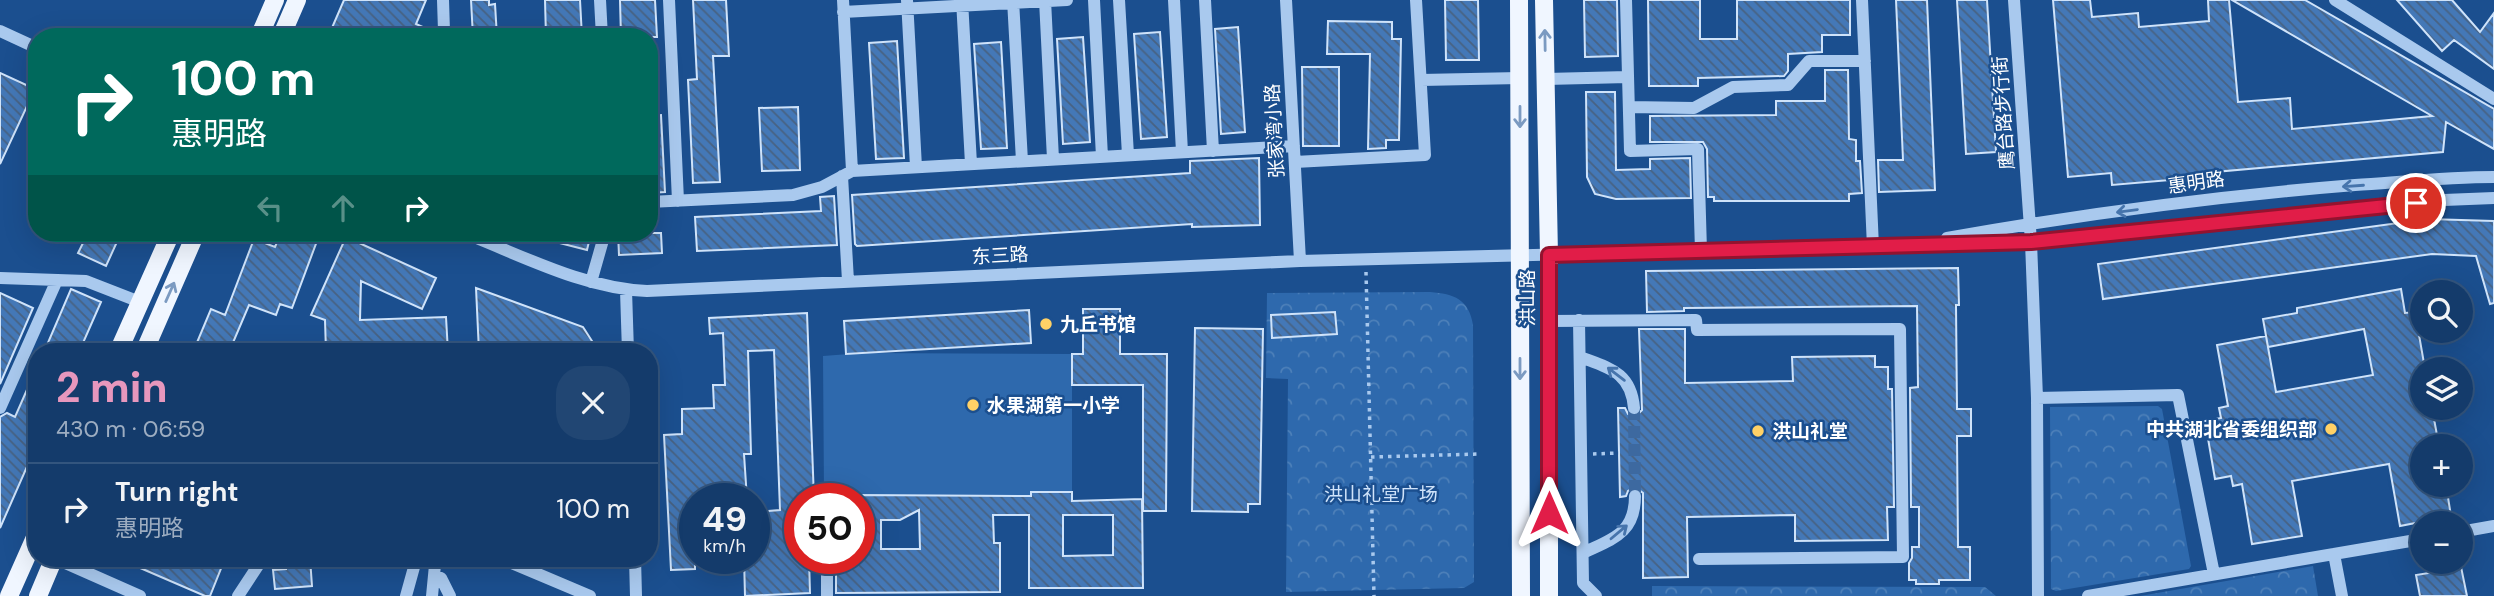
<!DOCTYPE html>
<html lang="en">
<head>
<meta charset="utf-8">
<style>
  :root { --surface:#143b6b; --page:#214673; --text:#f1f3f6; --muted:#9dadc1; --line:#33557e; --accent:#e797bd }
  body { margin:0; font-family:"DM Sans","Noto Sans SC",sans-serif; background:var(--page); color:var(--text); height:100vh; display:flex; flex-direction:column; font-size:26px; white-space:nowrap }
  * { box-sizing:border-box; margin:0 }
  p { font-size:23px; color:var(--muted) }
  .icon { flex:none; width:38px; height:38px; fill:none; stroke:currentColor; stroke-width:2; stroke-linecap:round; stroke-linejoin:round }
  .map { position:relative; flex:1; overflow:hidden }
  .sheet { position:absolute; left:28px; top:343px; width:630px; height:224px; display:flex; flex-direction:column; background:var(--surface); border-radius:28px; box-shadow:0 7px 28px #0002,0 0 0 2px var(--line) }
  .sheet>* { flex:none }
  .top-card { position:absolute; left:28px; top:28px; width:630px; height:214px; border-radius:28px; box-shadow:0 7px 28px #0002,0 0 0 2px var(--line); background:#00695c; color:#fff; overflow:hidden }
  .controls { position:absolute; left:2410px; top:280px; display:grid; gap:14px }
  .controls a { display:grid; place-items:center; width:63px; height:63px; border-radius:50%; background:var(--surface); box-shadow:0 7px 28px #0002,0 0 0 2px var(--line); font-size:35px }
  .speed { position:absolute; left:679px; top:483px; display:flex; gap:14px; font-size:35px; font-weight:700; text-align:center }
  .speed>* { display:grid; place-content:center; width:91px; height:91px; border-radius:50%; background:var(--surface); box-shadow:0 7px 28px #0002,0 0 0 2px var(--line); line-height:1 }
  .speed small { font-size:18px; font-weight:400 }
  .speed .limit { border:10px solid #d22; background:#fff; color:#111 }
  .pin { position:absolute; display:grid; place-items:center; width:60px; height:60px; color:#fff; margin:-30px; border:4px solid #fff; border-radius:50%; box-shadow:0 2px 7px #0007 }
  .me { position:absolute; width:77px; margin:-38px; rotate:0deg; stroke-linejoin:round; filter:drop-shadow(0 0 5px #0008) }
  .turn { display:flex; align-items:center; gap:24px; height:147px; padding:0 28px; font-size:32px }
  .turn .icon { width:91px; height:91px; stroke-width:2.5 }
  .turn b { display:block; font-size:49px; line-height:60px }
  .lanes { display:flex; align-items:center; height:66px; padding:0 28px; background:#0003; justify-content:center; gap:35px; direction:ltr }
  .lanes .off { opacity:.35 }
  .round { display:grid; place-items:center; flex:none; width:74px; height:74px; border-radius:28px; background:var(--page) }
  .overview { display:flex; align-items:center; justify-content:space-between; height:119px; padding:0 28px }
  h1 { font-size:42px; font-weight:800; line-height:52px; color:var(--accent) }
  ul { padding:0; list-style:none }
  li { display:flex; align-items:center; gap:21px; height:91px; padding:0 28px; border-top:2px solid var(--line) }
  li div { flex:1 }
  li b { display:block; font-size:26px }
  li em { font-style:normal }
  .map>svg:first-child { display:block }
</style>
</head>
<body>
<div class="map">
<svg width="2494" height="596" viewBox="0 0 2494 596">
  <defs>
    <pattern id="forest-crowns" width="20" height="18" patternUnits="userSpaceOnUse" patternTransform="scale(1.75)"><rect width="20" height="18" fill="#2e69ad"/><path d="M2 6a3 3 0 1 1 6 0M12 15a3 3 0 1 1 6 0" fill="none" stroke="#4d80b9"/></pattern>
    <pattern id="building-back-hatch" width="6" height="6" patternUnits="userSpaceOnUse" patternTransform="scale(1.75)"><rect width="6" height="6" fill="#4478b7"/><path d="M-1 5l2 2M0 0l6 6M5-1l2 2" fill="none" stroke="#486282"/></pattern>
  </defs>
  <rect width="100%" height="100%" fill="#1b4f8f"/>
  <path fill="url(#forest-crowns)" d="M1430,292C1454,294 1469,299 1473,325L1474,582L1464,588L1286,592L1288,379L1266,378L1267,293Z
    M2158,406L2162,409L2191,566L2189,569L2056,591L2051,589L2050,407Z
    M2313,566L2318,596H2140Z
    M1652,586L1985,587L1996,596H1652Z"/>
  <path fill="#2e69ad" d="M862,353L1072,354V492H1031V501L1008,496L824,495L823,356Z"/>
  <path fill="url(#building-back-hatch)" stroke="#cfe3fa" stroke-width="2" fill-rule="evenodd" d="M344,0H426L416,24L434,32L432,37H328Z
    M471,0H489V5L495,4L497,37H473Z
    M545,0H580L582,37H546Z
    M620,0H655L657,37H621Z
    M693,0H726L729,56H713L720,182L693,183L688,80L697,79Z
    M1445,0H1478L1479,60H1446Z
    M1584,0H1617L1618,56L1585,57Z
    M1648,0H1700V39H1737V0H1850V35H1822V52L1788,54V71L1784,76L1698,78V86H1649Z
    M1896,0H1927L1935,190L1879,192L1878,160H1903Z
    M1957,0H1987L1996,152L1966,154Z
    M2053,0H2090L2092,17L2138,13L2139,27L2209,21L2208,0H2229L2238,102L2290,98L2292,129L2432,116L2232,0H2305L2494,109V149L2446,122L2443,152L2215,172L2216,176L2112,185L2111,173L2068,177Z
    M2397,0H2452L2480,32L2494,13V69L2454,40L2442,51Z
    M1328,21L1392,22V39H1401L1399,140H1386V148L1368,149L1370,54H1327Z
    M1238,27L1245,132L1221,134L1215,29Z
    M1160,32L1167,137L1141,139L1134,34Z
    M1083,37L1090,142L1063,144L1057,39Z
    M897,41L904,158L876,159L869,43Z
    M1001,42L1007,148L981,149L974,44Z
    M1302,67H1339V146H1303Z
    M1825,70H1848L1849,139L1856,140V161H1860L1862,193L1849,194V201H1714V197H1708L1707,149L1703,142H1650V116L1776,115V101H1825Z
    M0,73L35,89L0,164Z
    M1586,92H1615L1616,170L1650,169V159L1690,158L1691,198L1616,199L1595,194L1587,177Z
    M798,107L800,170L762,171L759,108Z
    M661,115L665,192L649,193V116Z
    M1259,158L1260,225L1192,227V224L857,246L855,244L852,195L1190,173V161Z
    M834,196L837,245L697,251L695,217L821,211L820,197Z
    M2428,219L2494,221V303L2490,304L2476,256L2432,254L2103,299L2098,264Z
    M88,233H121L106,266L78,253Z
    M281,233H320L292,308L280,304L276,315L249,305L229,352H193L211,309L225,315L254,239L275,247Z
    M541,233H591L587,250L540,238Z
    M618,233H661L662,253L619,255Z
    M346,237L436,278L422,309L361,281L360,320L446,317L448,352H414V349L326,352L325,320L311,315Z
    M1958,268L1959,305H1956L1957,409H1971V436H1957L1958,547H1970V580H1939V584H1916V580H1909V563L1912,558V547H1919V507H1911L1910,388L1918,387L1917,306L1684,308V311L1647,312L1646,271Z
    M476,288L583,327L599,352H479Z
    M71,289L101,302L79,352H44Z
    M2401,289L2405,313L2415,312L2425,369H2422V408H2432L2439,446H2422V485H2446L2451,516L2400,526L2389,464L2292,481L2302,536L2252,544L2242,484L2233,486L2231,476L2215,479L2205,421L2221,418L2219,408L2228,406L2217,345L2266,336L2276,392L2373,375L2364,329L2268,347L2263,319L2297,313V308Z
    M0,293L33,308L0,384Z
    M1083,309H1120V354H1167L1166,511H1143V385H1072V354H1083Z
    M1029,310L1031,343L846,354L844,321Z
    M1335,312L1337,334L1272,338L1271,315Z
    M807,313L814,499H800V558H809L810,593L745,596L744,558H754V512L780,510L774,350L748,351L751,454H744L747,499H695V569L671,570L664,435L682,434V409L714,408L713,385H725L723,333L710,334L709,318Z
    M1195,328L1263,329L1260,504H1248V512L1192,511Z
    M1639,329H1685V383L1793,381L1792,357L1875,356V367H1888V389H1892L1894,507H1887L1888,540L1795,541V515L1687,517L1688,577L1643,578V493L1635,487L1628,491L1626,496L1620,497L1618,408H1625L1628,414L1635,417L1642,410Z
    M37,367V444L0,528V417L7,413L15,417Z
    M1031,492H1072V501L1142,499L1143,588H1029V515H993L994,543H1000V592L836,593V558H859V495L1031,496ZM919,510L920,549H881V520H900ZM1063,515H1113V555L1063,556Z
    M117,558H203L222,566L210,596H205Z
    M285,558H310L312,586L275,589L273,570L286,569Z
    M2426,562H2460L2467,596H2420L2416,575L2429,573Z"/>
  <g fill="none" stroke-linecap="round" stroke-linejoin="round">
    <path stroke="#3d69a0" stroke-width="12" stroke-dasharray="12 6" stroke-linecap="butt" d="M1634,408L1635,496"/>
    <path stroke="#a9c9ee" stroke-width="3.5" stroke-dasharray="3.5 5" stroke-linecap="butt" d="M1366,272L1374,596
      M1593,454L1619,453
      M1371,457L1479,454"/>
    <path stroke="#a9c9ee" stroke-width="12" d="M600,0L602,37
      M669,0L678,201
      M843,0L852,171L1294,146
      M907,0L916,167
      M962,0L971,164
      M1013,0L1022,161
      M1045,0L1053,159
      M1094,0L1102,157
      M1119,0L1128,155
      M1174,0L1182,152
      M1205,0L1213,151
      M1286,0L1300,261
      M1626,0L1630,151L1698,149L1701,251
      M1862,0L1873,247
      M2014,0L2031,242L2037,398L2038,596
      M2335,0L2494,99
      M843,12L1067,0
      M0,31L37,48
      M441,37L444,31L443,0
      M1546,79L1628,77
      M1421,80L1520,78
      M1629,107L1694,108L1733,87L1788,85L1809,61H1865
      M1295,162L1425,155L1416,0
      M842,176L848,281
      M649,202L793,195L822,187L852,171
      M464,233C523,256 583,288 647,291L1300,261L2031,242L2444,200L2494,198
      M1947,238C2082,214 2218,196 2355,185C2401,182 2448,177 2494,177
      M0,278L86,281L140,302
      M591,282L605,233
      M626,290L628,352
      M1579,320L1583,583L1596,596
      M1548,321L1696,320L1697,330L1900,329L1903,557L1699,559
      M1580,357C1609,368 1631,372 1634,408
      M2037,398L2178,395L2214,574
      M0,408L57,280
      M2460,532L2494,526
      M1583,553C1612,539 1635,534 1635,496
      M2334,554L2342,596
      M54,558L140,596
      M500,558L590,596
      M635,558L636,596
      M827,558V596
      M434,576L441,578L450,596
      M238,596L263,558
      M406,596L416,560
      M432,596L435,565
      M2088,596L2422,539"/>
    <path stroke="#f0f6ff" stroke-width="18" d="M1519,0L1521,596
      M1544,0L1549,255V596
      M259,37L275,0
      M281,37L297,0
      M118,352L171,233
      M144,352L196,233
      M9,596L37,533
      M38,596L54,558"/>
  </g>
  <defs><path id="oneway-shaft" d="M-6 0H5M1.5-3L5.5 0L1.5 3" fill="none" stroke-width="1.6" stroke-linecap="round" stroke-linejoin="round" transform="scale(1.75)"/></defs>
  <g stroke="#7b9ac1">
    <use href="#oneway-shaft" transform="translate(1545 40) rotate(-91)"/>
    <use href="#oneway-shaft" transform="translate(1520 117) rotate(90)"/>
    <use href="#oneway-shaft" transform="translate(170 292) rotate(-66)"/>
    <use href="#oneway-shaft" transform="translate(1520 369) rotate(90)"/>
  </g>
  <g stroke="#4674ac">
    <use href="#oneway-shaft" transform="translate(2353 186) rotate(176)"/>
    <use href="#oneway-shaft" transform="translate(2127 211) rotate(172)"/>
    <use href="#oneway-shaft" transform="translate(1616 374) rotate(-143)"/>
    <use href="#oneway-shaft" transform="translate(1619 532) rotate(-40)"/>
  </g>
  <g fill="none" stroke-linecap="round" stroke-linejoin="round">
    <g stroke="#92132f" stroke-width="18">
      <path id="route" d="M1549,513V255L2031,242L2416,203"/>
    </g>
    <use href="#route" stroke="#e11d48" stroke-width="12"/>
  </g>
  <g fill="#ffd166" stroke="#1b4f8f" stroke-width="2.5">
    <circle cx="1046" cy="324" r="7"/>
    <circle cx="973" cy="405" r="7"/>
    <circle cx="2331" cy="429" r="7"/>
    <circle cx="1758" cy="431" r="7"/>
  </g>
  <g text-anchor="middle" stroke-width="5" stroke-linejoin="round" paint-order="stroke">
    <g font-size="19" fill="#fff" stroke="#1b4f8f">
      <text transform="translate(2003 113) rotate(-94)" y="7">鹰台路步行街</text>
      <text transform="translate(1274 131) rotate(-93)" y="7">张家湾小路</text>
      <text transform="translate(2196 182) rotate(-8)" y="7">惠明路</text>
      <text transform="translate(1000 255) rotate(-3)" y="7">东三路</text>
      <text transform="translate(1527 298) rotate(-90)" y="7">洪山路</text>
    </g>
    <g font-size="19" font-weight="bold" fill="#fff" stroke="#1b4f8f" text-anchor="start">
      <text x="1060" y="331">九丘书馆</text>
      <text x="987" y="412">水果湖第一小学</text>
      <text x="2317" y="436" text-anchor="end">中共湖北省委组织部</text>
      <text x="1772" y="438">洪山礼堂</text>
    </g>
    <g font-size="19" fill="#cfe3fa" stroke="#1b4f8f">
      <text x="1381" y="501">洪山礼堂广场</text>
    </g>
  </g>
</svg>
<div class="controls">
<a><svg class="icon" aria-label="search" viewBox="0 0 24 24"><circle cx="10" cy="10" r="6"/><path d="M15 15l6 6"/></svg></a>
<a><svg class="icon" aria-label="layers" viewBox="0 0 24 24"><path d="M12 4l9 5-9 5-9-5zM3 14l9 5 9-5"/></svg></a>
<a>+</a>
<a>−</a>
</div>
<div class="speed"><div>49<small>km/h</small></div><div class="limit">50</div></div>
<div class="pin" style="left:2416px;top:203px;background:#d93025"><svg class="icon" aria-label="arrive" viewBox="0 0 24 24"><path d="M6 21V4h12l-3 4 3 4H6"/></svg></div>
<svg class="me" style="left:1549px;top:513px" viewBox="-20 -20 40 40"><path d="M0-17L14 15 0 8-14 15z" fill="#e11d48" stroke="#fff" stroke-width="4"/></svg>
<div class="top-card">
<div class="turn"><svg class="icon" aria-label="right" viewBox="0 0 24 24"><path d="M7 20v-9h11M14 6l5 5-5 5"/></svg><div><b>100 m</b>惠明路</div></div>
<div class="lanes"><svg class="icon off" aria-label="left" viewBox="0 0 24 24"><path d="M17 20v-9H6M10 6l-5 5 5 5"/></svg><svg class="icon off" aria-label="ahead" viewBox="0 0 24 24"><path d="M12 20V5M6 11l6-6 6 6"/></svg><svg class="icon" aria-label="right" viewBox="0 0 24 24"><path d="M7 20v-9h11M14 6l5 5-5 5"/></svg></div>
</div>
<section class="sheet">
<div class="overview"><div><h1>2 min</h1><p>430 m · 06:59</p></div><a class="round"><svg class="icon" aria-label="close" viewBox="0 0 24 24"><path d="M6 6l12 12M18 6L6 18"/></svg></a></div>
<ul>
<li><svg class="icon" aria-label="right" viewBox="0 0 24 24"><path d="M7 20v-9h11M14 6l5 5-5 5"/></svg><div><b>Turn right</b><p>惠明路</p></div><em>100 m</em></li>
</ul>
</section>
</div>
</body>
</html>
